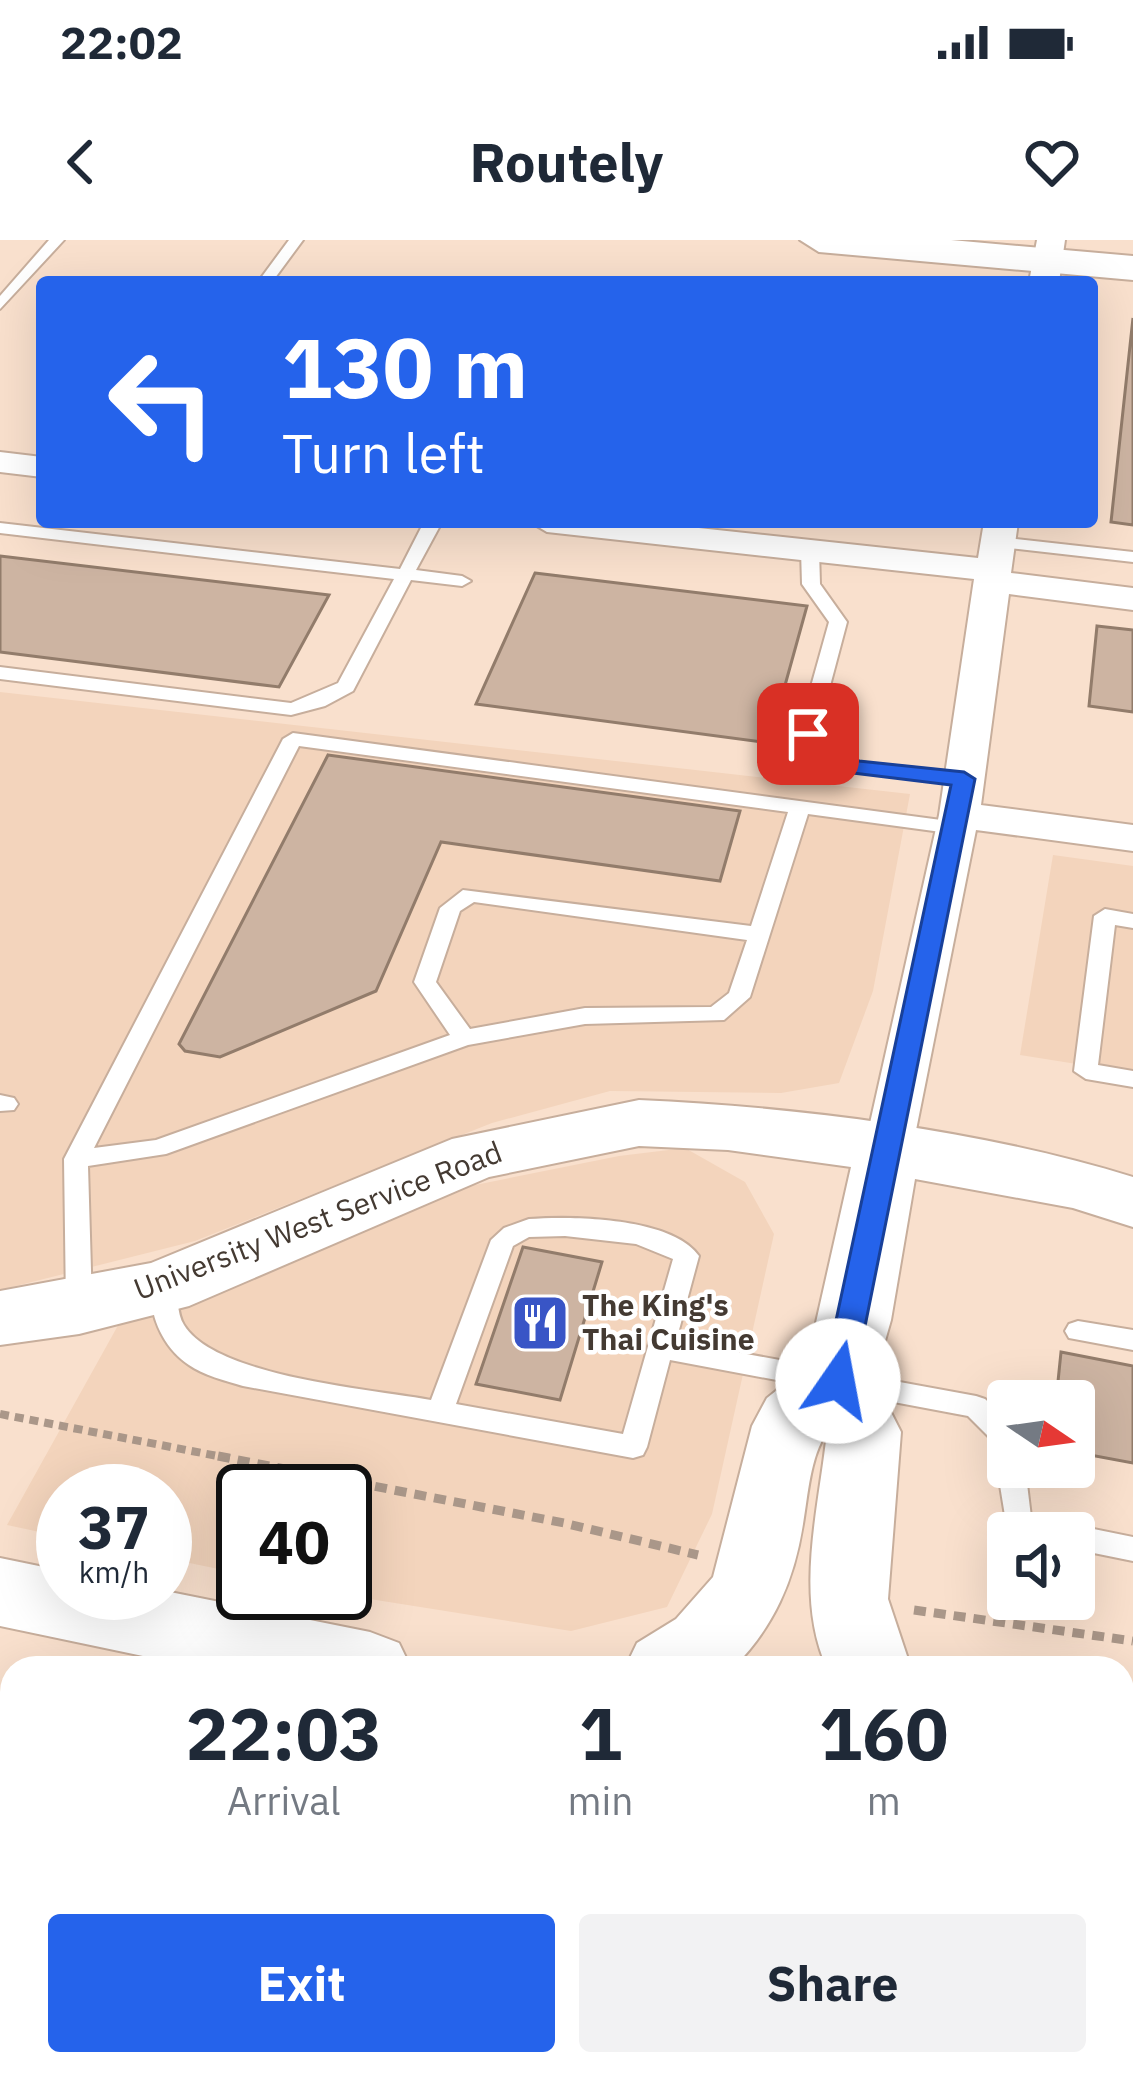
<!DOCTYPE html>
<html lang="en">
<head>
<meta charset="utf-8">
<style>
  :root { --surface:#fff; --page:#f2f2f3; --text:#1f2937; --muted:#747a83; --accent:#2563eb }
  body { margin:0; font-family:"IBM Plex Sans",sans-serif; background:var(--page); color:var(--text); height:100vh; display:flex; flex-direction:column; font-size:45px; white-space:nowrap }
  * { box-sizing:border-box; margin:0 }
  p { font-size:39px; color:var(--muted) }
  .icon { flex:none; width:66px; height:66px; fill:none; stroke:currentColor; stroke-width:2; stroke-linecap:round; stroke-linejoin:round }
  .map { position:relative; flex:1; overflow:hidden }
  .drawer { position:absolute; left:0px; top:1416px; width:1134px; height:420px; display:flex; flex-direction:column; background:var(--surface); border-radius:36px 36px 0 0; box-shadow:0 12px 48px #0002 }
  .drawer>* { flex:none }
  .hud { position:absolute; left:36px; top:36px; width:1062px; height:252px; border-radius:12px; box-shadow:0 12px 48px #0002; background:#2563eb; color:#fff; overflow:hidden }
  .needle { width:78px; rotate:103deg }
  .tools { position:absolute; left:987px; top:1140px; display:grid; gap:24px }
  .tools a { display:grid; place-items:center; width:108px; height:108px; border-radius:12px; background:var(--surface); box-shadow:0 12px 48px #0002; font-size:60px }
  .speed { position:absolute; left:36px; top:1224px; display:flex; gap:24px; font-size:60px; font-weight:700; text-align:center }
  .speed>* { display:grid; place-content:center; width:156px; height:156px; border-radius:50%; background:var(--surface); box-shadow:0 12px 48px #0002; line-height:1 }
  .speed small { font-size:30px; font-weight:400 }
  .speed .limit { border:6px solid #111; border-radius:18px; background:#fff; color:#111 }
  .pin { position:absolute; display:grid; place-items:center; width:102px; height:102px; color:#fff; margin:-51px; border-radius:24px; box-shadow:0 6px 18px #0006 }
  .me { position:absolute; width:132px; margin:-66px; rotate:12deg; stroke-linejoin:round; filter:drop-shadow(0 0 9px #0008) }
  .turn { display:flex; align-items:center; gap:42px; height:252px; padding:0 48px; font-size:54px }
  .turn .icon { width:156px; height:156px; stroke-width:2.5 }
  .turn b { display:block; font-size:84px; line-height:102px }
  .eta { display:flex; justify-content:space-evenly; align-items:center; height:204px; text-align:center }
  .eta b { font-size:72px; font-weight:700; line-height:84px }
  .cta { display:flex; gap:24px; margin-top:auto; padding:24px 48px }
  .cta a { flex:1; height:138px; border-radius:12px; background:var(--accent); color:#fff; font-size:48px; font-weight:700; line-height:138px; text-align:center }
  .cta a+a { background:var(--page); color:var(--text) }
  .status { display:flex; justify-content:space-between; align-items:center; height:84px; padding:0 60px; background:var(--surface); direction:ltr }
  .status svg { height:33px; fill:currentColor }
  header { display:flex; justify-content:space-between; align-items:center; height:156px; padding:0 48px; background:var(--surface); font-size:54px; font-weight:700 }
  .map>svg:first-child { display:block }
</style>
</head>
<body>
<div class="status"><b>22:02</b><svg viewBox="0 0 49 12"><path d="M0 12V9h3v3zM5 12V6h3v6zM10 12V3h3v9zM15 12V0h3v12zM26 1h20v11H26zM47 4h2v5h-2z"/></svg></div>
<header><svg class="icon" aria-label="back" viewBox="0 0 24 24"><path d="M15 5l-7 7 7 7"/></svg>Routely<svg class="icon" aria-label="heart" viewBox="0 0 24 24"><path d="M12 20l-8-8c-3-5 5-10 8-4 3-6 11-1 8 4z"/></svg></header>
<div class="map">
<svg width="1133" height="1836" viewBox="0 0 1133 1836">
  <rect width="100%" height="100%" fill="#f9e0cd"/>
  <path fill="#f3d4bc" d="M0,452L910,554L873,751L839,843L781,853L610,851L492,883L195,1001L0,1050Z
    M1053,615L1133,626V833L1020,815Z
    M685,908L745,942L774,994L712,1274L667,1367L571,1391L332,1353H345V1251H243V1334L165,1318V1251H63V1297L7,1285L121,1080L465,947L619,916Z"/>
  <path fill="#cdb4a2" stroke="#927c6b" stroke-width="3" d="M1133,78V285L1111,282Z
    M0,316L329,355L279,447L0,412Z
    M535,333L807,366L769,503L476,464Z
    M1097,386L1133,390V472L1089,466Z
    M328,515L740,571L720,641L441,602L376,751L220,817L185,811L179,804Z
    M523,1007L602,1022L560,1160L476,1144Z
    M1061,1112L1133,1126V1223L1074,1212V1161H1056Z"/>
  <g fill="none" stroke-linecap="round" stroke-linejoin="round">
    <g stroke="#c7ae9c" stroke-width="4">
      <path id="lane" d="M49,0H64L0,69V56Z
        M289,0H303L272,42H258Z
        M424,282H442L416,330L462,336L471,341L462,346L411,340L353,451L325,466L291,475L0,439V427L291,463L338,443L394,339L0,293V283L400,329Z
        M997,297L1133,312V322L991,306L988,302Z
        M810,305L819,310L820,344L847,382L818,491L858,522L964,533L971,535V543L846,531L798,493L829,382L802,344L801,310Z
        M293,493L956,582L966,588L956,594L808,574L750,757L724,780L585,784L468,805L166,914L88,926L92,1065L88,1072H70L66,1065L64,919L283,499ZM299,506L788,572L751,686L463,650L440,668L414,742L450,795L156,900L94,908ZM474,662L747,700L729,753L711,767L585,768L470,789L436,742L460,671Z
        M1105,669L1133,674V688L1115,685L1098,825L1133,831V847L1086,839L1074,831L1094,676Z
        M0,855L14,858L18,864L14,870L0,871Z
        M529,979C572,976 672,977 699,1016L676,1101L976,1156L985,1159L1008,1181V1209L998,1206L968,1176L670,1120L647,1207L643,1215L633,1218L243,1146C226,1141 203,1135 189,1125C163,1108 144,1069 155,1040H173C179,1054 176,1073 184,1085C216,1137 372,1149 431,1160L491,1000L504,988ZM565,996L636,1004L673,1019L623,1194L456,1164L513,1006L529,997Z
        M1078,1081L1133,1090V1110L1069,1098L1065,1091L1069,1084Z
        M1008,1217V1227H1025L1031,1277L1062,1285L1064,1289L1074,1285L1133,1297V1321L1074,1309V1293L1008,1294L997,1227Z"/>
    </g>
    <g stroke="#c7ae9c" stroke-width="4">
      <path id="street" d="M1037,0H1065L1059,42H1029Z
        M0,212L42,217V237L0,232Z
        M530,282H643L978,318L984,282H1018L1011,333L1133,348V370L1009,354L981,565L1133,585V611L976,590L912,910L905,922L888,927L871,922L864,910L939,575L974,339L547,292Z
        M702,1824H770L768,1836H700Z"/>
    </g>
    <g stroke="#c7ae9c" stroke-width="4">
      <path id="secondary" d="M800,0H951L1133,16V40L819,12Z
        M639,860C797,867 982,890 1133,937V987L1073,968L915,939L891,1080L874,1139L901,1192L888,1359L911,1428H827C794,1356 819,1268 827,1192C810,1217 808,1255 803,1284C794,1341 774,1387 733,1428H625L637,1403L676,1379L713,1337L752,1186L767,1158L806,1127L851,927L728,910L639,906L489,937L189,1066L79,1094L0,1105V1051L151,1023L452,899Z"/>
    </g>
    <g stroke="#c7ae9c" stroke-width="4">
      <path id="primary" d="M0,1318L63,1331V1353L165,1351L370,1392L399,1403L411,1428H200L0,1386Z
        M0,1532L12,1534V1614L0,1612Z
        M1122,1547L1133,1549V1629L1122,1627Z
        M1122,1778L1133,1780V1836H1081L1076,1824H1122Z"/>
    </g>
    <path stroke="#aa9789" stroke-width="8" stroke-dasharray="9 6" stroke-linecap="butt" d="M0,1174L233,1219"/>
    <path stroke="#aa9789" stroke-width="9" stroke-dasharray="12 8" stroke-linecap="butt" d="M218,1216L564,1283L698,1315
      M914,1370L1133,1401"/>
    <use href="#lane" fill="#fff" fill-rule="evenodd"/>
    <use href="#street" fill="#fff" fill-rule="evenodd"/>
    <use href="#secondary" fill="#fff" fill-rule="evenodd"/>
    <use href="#primary" fill="#fff" fill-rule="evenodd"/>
  </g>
  <path fill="#2563eb" stroke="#184099" stroke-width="3" d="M800,489H816L859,521L964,532L975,539L854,1141L838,1153L823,1141L951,545L845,532L800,498Z"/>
  <defs>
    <g id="restaurant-square" transform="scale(3)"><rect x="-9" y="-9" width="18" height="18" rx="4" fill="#3955c6" stroke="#fff"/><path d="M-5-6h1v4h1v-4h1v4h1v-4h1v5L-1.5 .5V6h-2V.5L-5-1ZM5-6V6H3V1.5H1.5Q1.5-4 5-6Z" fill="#fff"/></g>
  </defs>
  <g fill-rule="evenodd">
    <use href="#restaurant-square" x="540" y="1083"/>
  </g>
  <g text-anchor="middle" stroke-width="9" stroke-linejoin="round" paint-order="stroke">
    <g font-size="30" fill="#443a32" stroke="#fff">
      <text transform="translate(318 981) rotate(-21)" y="10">University West Service Road</text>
    </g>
    <g font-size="30" font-weight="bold" fill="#443a32" stroke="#fff" text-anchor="start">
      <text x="582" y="1076">The King's<tspan x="582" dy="34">Thai Cuisine</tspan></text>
    </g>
  </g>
</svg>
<div class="tools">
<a><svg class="needle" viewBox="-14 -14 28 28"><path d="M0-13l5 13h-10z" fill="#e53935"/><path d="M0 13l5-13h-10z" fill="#747a83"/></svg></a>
<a><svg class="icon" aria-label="sound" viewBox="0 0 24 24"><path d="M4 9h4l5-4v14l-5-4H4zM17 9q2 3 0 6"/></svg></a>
</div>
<div class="speed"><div>37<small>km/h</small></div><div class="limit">40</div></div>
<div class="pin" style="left:808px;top:494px;background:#d93025"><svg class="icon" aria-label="arrive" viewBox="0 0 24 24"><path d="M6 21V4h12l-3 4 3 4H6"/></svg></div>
<svg class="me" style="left:838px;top:1141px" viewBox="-20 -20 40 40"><circle r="19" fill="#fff"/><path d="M0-13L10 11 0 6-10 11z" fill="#2563eb"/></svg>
<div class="hud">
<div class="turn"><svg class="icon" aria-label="left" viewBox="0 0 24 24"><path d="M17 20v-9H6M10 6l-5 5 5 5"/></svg><div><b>130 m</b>Turn left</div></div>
</div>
<section class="drawer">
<div class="eta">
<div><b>22:03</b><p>Arrival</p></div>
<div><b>1</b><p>min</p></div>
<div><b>160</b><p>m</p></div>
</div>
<div class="cta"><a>Exit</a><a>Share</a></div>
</section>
</div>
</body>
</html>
